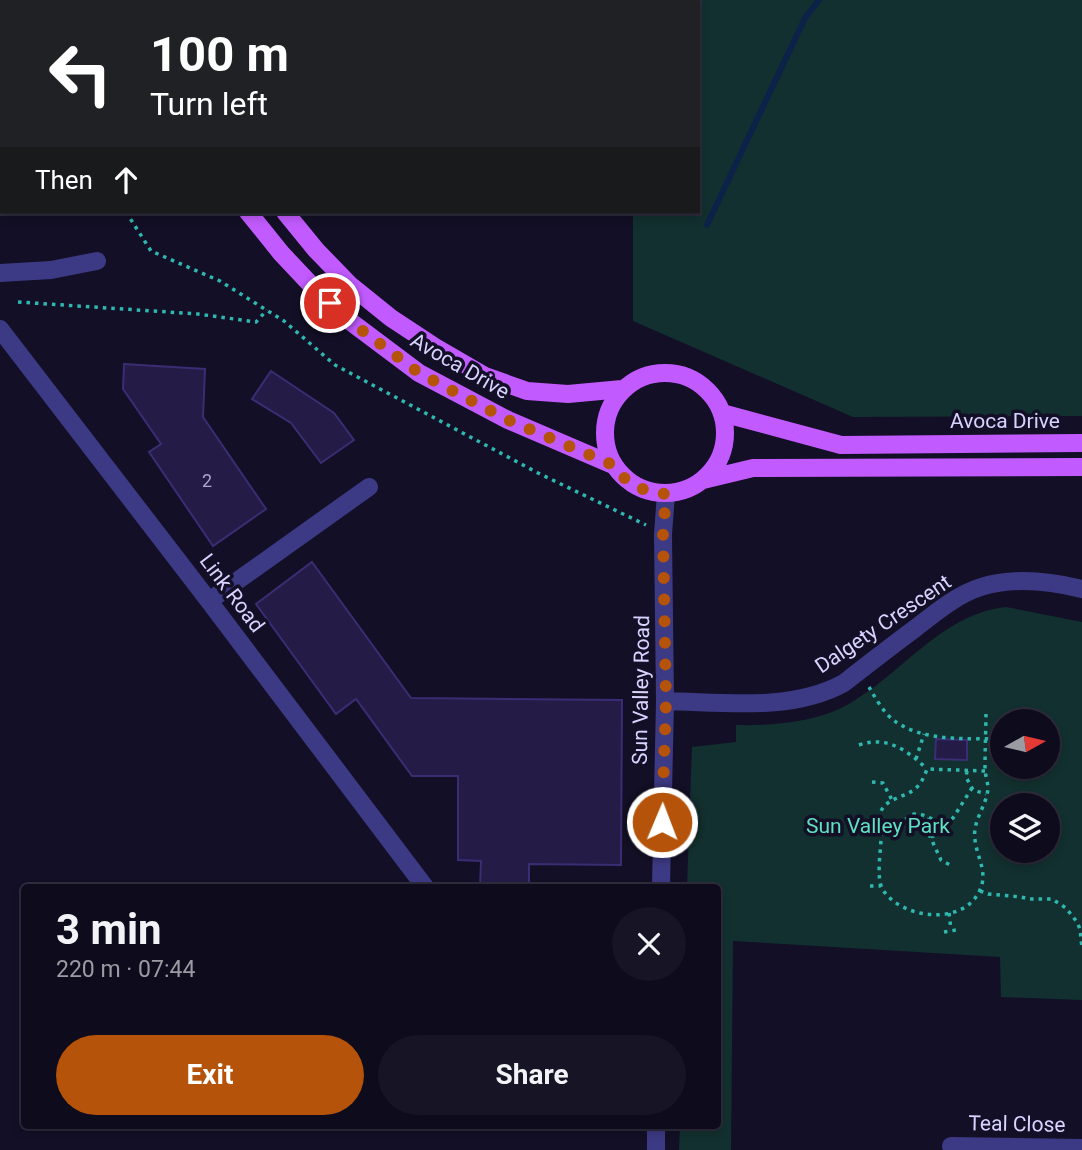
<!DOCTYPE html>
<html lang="en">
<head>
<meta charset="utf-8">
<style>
  :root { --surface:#0e0b1c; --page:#171425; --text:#f1f3f6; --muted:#9b9ba3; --line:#2e2b3b; --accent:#b45309 }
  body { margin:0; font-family:Roboto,sans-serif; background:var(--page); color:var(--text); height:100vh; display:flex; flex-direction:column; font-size:26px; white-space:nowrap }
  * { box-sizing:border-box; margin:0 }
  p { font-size:23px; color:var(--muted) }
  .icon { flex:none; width:38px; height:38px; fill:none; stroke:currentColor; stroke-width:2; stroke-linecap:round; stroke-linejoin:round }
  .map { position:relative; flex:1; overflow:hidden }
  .side { position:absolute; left:21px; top:884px; width:700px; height:245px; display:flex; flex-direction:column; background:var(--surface); border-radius:7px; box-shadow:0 4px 10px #0003,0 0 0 2px var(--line) }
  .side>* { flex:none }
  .guide { position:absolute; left:0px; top:0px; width:700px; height:214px; box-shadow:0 4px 10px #0003,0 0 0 2px var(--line); background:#202124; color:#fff; overflow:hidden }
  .needle { width:46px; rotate:82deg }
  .buttons { position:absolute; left:990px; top:709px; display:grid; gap:14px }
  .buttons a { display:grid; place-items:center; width:70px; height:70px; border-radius:50%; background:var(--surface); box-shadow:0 4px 10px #0003,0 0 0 2px var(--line); font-size:35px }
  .pin { position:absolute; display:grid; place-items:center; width:60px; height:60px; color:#fff; margin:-30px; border:4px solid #fff; border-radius:50%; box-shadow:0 2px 7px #0007 }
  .me { position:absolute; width:77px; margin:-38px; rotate:1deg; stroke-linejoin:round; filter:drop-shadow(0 0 5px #0008) }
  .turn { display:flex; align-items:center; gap:24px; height:147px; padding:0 35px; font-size:32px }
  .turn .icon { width:91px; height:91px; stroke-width:2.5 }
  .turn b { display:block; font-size:49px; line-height:60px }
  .then { display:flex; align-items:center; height:66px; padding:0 35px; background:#0003; gap:14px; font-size:26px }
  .round { display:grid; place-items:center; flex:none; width:74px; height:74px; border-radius:37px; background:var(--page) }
  .summary { display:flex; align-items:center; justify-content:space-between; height:119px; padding:0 35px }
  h1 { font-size:42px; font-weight:700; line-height:52px }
  .action { display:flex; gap:14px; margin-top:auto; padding:14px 35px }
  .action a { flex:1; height:80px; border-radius:42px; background:var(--accent); color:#fff; font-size:28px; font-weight:700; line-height:80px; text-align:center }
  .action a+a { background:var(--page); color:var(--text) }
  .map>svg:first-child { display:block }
</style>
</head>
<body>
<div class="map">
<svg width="1082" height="1150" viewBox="0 0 1082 1150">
  <rect width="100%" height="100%" fill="#130f26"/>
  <path fill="#12302f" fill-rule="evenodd" d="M633,0H1082V416L853,417L633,321V212H698V2H633Z
    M1006,607L1082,622V1000L1001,997L1000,957L733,941L731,1150H679L680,1125H718V887H687L692,747L736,742V725C773,726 820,722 852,702C903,672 944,613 1006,607ZM1003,721H1048V766H1003ZM1003,805H1048V850H1003Z"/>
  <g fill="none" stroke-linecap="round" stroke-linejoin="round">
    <path stroke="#0c2248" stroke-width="6" d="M707,225L805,18L819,0"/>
  </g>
  <path fill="#241b47" stroke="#3b2d73" stroke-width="2" d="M124,364L205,369L203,417L266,509L213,546L149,452L161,444L123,389Z
    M271,371L334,413L354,440L321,463L291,423L252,399Z
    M312,562L411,698L622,700L621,865L529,864V887H480L481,861L458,860V776H412L356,699L336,714L256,604Z
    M936,739L967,740V760L935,759Z"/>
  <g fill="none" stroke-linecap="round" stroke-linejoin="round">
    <path stroke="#2fb8b0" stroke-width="3.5" stroke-dasharray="3.5 5" stroke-linecap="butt" d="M112,0V2
      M126,212L151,251L220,281L284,321L335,365L538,473L646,525
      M18,302L198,314L256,322L267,310
      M869,687C876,699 885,715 896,722C926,742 966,738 999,739
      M859,745C887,735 908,751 927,769
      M916,759L924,734
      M967,771L966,777L973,790L986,794
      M985,771L927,769C924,778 920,786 912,791C902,798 881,800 880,816C879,821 881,827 881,832C882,847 875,877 883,890C902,919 962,926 979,892C989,873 977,858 975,840C972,821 986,807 988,789C988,782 985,775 985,768C985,748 986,728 986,709
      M872,782L883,783L892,800
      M929,818L927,830L941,860L952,866
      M881,823H899L914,814L923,815L944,824L953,818L972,788
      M931,837L938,834L944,824
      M870,886H881
      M980,891L988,894L1021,897L1029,899H1052L1066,908L1077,922L1080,929L1082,948
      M949,913L951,930
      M944,932L956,930"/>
    <path stroke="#3d3a85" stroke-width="18" d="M0,273L51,270L97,261
      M0,329L209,601L425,887
      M209,601L369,487
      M665,701C725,702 791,712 844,683C868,664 893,645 917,627C936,612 958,594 981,587C1013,577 1050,581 1082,589
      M661,887L665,701L663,534L666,494
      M951,1146L1082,1148
      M656,1150V1125"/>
    <path stroke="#c25bff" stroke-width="18" d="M146,0L147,2
      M177,0L178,2
      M248,212L281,253L313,287L347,319L419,373L508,420L613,465
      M285,212L316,250L350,285L391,318L435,347L485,376L527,391L568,394L622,389
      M605 433a60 60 0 1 1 120 0a60 60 0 1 1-120 0Z
      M722,413L841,445L1082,443
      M703,480L753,468L1082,467"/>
  </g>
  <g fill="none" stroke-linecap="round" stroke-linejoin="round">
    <path stroke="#b45309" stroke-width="12" stroke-dasharray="0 21.6" d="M330,303L347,319L419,373L508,420L613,465L627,481L647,491L666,494L663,534L666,701L662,822"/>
  </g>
  <g text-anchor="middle" stroke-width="7" stroke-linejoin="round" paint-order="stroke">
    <g font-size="18" fill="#aca6d1">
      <text x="207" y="487">2</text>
    </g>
    <g font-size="21" fill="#d9d4ff" stroke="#130f26">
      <text transform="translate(460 366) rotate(30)" y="7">Avoca Drive</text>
      <text x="1005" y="428">Avoca Drive</text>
      <text transform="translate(232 593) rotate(53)" y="7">Link Road</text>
      <text transform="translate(883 624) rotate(-34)" y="7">Dalgety Crescent</text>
      <text transform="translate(641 690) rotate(-89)" y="7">Sun Valley Road</text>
      <text transform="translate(1017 1124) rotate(1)" y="7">Teal Close</text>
    </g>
    <g font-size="21" fill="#5fe0c0" stroke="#130f26">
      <text x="878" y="833">Sun Valley Park</text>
    </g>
  </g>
</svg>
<div class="buttons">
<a><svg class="needle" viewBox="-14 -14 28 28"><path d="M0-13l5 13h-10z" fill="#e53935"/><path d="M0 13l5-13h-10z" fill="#9b9ba3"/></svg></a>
<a><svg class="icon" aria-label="layers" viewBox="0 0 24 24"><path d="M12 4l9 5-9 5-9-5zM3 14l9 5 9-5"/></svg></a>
</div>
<div class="pin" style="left:330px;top:303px;background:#d93025"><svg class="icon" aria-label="arrive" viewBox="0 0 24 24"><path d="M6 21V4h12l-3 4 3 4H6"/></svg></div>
<svg class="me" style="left:662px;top:822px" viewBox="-20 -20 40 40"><circle r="17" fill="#b45309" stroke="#fff" stroke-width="3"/><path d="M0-11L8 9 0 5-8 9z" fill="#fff"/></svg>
<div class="guide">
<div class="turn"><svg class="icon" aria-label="left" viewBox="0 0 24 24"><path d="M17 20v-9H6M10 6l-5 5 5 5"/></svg><div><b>100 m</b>Turn left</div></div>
<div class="then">Then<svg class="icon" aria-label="ahead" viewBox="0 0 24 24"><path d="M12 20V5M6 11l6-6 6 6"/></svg></div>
</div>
<section class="side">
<div class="summary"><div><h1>3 min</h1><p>220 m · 07:44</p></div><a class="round"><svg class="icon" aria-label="close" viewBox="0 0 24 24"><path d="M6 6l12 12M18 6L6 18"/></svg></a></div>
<div class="action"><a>Exit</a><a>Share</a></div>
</section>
</div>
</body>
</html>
